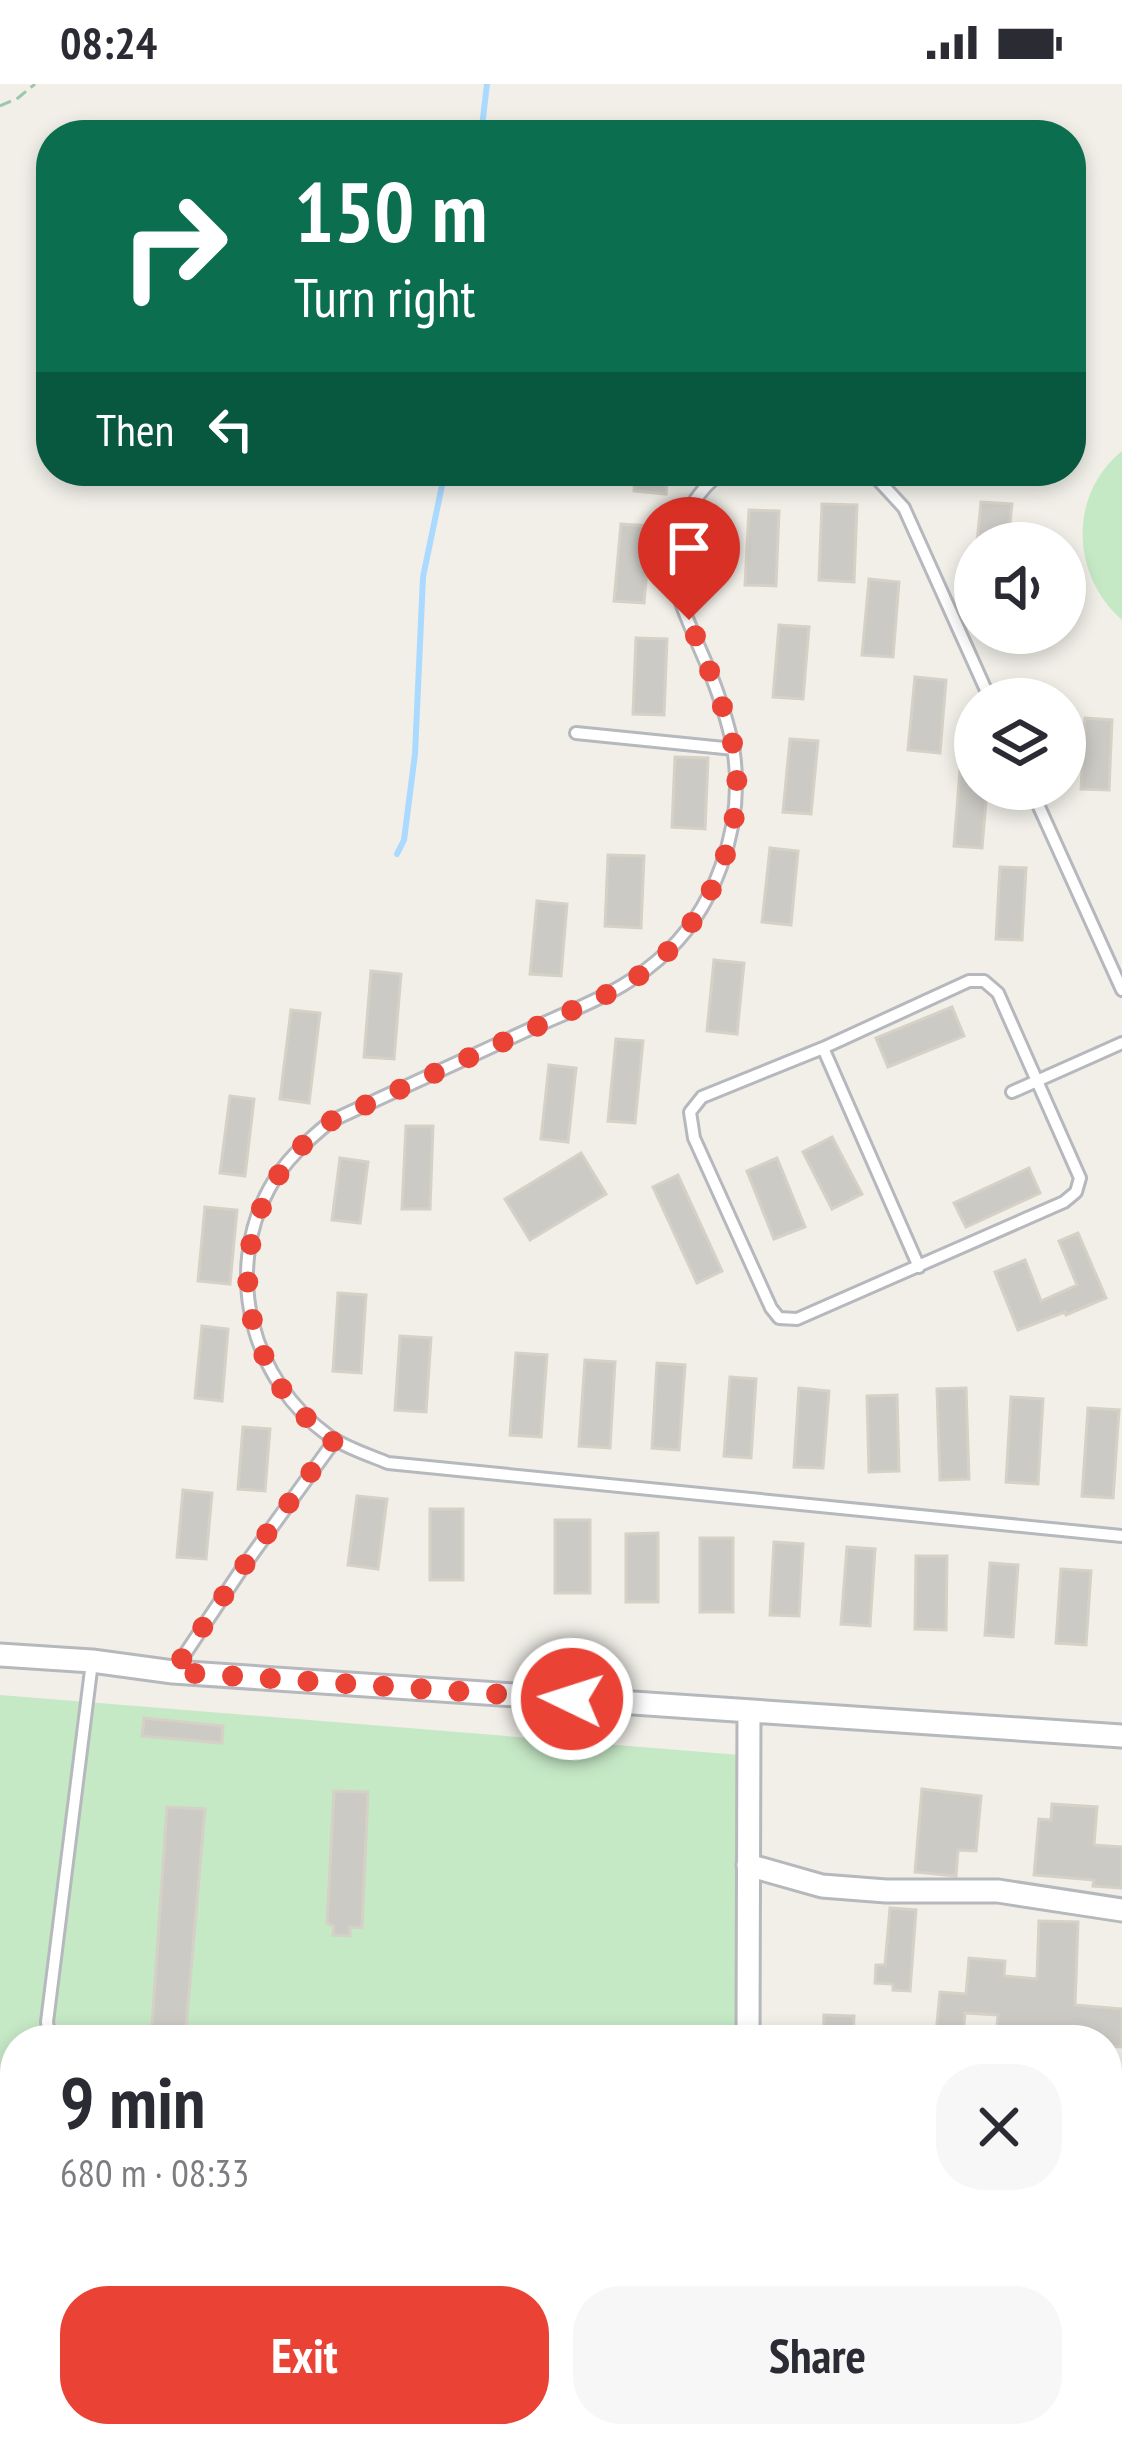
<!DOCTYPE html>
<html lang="en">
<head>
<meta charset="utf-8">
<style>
  :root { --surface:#fff; --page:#f7f7f7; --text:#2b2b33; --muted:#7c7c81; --accent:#ea4335 }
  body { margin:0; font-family:"PT Sans Narrow",sans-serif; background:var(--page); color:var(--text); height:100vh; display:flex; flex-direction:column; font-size:45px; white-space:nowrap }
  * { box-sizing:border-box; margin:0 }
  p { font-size:39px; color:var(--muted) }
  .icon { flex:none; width:66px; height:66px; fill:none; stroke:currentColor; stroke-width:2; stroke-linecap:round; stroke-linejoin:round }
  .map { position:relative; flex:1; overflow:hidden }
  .side { position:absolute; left:0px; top:1941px; width:1122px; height:423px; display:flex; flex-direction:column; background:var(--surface); border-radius:48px 48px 0 0; box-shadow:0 6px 18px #0003 }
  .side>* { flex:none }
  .banner { position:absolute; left:36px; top:36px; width:1050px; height:366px; border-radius:48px; box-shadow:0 6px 18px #0003; background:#0b6e4f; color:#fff; overflow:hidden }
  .buttons { position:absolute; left:954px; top:438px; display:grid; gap:24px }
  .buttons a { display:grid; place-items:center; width:132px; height:132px; border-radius:50%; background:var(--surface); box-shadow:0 6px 18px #0003; font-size:60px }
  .pin { position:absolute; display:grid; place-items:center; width:102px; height:102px; color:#fff; margin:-123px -51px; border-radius:50% 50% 50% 0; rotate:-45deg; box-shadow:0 0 12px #0007 }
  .pin .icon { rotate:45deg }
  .me { position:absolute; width:132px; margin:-66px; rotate:274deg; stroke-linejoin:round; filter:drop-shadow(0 0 9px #0008) }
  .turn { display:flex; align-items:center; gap:42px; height:252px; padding:0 60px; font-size:54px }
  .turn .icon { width:156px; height:156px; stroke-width:2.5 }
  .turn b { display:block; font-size:84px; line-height:102px }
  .then { display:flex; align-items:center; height:114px; padding:0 60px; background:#0003; gap:24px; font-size:45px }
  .round { display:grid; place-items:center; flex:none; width:126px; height:126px; border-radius:48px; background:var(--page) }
  .head { display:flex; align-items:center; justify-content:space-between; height:204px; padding:0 60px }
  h1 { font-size:72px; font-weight:700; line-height:90px }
  .button { display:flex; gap:24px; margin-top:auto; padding:24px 60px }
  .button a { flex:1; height:138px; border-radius:48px; background:var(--accent); color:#fff; font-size:48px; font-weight:700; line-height:138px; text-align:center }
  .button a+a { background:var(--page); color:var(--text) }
  .status { display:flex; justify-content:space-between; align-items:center; height:84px; padding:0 60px; background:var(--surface); direction:ltr }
  .status svg { height:33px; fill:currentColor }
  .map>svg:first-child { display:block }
</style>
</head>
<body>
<div class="status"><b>08:24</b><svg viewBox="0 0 49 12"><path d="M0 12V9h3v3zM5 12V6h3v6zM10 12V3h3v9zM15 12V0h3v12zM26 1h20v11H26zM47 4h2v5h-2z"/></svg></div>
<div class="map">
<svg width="1122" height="2362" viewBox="0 0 1122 2362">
  <rect width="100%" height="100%" fill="#f1efe8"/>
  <path fill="#c5e8c5" d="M1122,367V536C1071,491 1068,411 1122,367Z
    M0,1611L740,1671L736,1956H15V2349H733V2362H0Z"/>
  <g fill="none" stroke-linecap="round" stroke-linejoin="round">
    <path stroke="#aadaff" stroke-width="6" d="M481,51L487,0
      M397,770L404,756L415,670L423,493L445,387"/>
  </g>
  <path fill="#cccac5" stroke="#d6d1c6" stroke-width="3" d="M635,387H668L666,410L634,407Z
    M981,418L1012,420L1008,459H977Z
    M822,420L857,421L854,498L819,496Z
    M749,426L779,427L776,502L745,501Z
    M621,440L651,442L644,519L614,517Z
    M869,495L899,498L893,573L862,571Z
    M779,541L809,543L803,615L773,613Z
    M636,554L667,555L664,631L633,630Z
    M915,593L946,596L940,669L908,666Z
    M1085,634L1112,636L1109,706L1081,705Z
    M790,655L818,657L811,730L783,728Z
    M675,673L708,674L705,745L672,743Z
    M960,686L975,687V705H987L982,764L954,762Z
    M770,764L798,767L791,841L762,838Z
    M608,771L644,772L641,844L605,842Z
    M1000,783L1026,784L1022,856L996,855Z
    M537,817L567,820L561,892L530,890Z
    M714,876L744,879L737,950L707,947Z
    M371,887L401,890L394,975L364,973Z
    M952,923L964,952L888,983L876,954Z
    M291,926L320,929L309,1019L280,1015Z
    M616,955L643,957L635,1039L608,1037Z
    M549,981L576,984L568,1058L541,1055Z
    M230,1012L254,1015L245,1092L220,1089Z
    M406,1042H433L430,1125H402Z
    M832,1053L862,1110L832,1125L803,1068Z
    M581,1069L606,1110L530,1156L505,1115Z
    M340,1074L368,1078L360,1139L332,1136Z
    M777,1074L805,1143L774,1155L747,1087Z
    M1029,1084L1040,1109L966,1143L954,1119Z
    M678,1091L722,1187L697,1199L653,1103Z
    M205,1123L237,1126L230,1200L198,1197Z
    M1078,1149L1106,1214L1066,1231L1065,1228L1018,1246L995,1188L1025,1176L1041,1217L1077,1201L1059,1157Z
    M338,1209L366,1211L361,1289L333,1287Z
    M202,1242L228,1245L222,1317L195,1314Z
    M400,1252L431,1254L426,1328L395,1326Z
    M516,1269L547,1271L541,1353L510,1351Z
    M585,1276L615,1278L610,1364L579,1362Z
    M657,1279L685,1281L679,1366L652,1364Z
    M730,1293L756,1295L751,1374L724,1372Z
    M799,1304L829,1307L823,1384L794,1383Z
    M966,1304L969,1395L940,1396L937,1305Z
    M897,1311L899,1387L869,1388L867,1312Z
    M1011,1313L1043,1315L1038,1400L1006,1398Z
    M1088,1324L1119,1326L1113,1414L1082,1412Z
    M243,1343L270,1345L265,1407L238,1405Z
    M183,1406L212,1409L206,1475L177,1473Z
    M357,1412L387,1415L378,1485L348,1481Z
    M430,1425H463V1496H430Z
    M555,1436H590V1509H555Z
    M658,1449V1518H626V1450Z
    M700,1454H733V1528H700Z
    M774,1458L803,1460L799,1532L770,1531Z
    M847,1463L875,1465L870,1542L841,1540Z
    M916,1472H947L946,1546L915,1545Z
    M990,1479L1018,1481L1013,1553L985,1551Z
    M1061,1485L1091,1487L1086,1561L1056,1559Z
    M144,1634L223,1642L222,1659L142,1652Z
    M922,1705L981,1712L976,1767L958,1766L956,1792L915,1788Z
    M334,1707L368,1708L362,1844L350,1843V1852L333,1851L334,1842L327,1839Z
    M1052,1720L1097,1723L1094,1761L1122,1763V1804L1093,1802L1094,1796L1034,1791L1039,1735L1051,1736Z
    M167,1723L205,1725L185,1956H151Z
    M890,1824L916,1826L910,1907L893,1906V1900L875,1899L876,1881H885Z
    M1039,1837L1078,1838L1075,1921L1122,1925V1963L1107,1962V1956H1074V1952L1019,1948L1018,1956H996L998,1931L965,1929L963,1952L936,1950L940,1908L966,1910L969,1874L1005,1877L1004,1892L1037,1895Z
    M824,1931L854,1932L853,1956H823Z"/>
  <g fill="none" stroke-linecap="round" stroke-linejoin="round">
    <g stroke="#b5b8bc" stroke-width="16">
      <path id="service" d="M724,387C693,408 671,450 673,489C674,510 702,568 711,591C721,617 730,643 734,670C744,743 715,828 658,876C620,909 575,925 530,945C464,976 397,1006 331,1037C307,1057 284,1077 269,1105C223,1190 252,1297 329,1352C346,1364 369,1371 388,1379L1122,1452
        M870,387L904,424L990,615
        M576,649L734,665
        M1031,705L1122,906
        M969,897H984L998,909L1080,1094L1076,1108L1064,1118L797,1235L779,1234L771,1224L694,1054L690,1028L702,1013L823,964Z
        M823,964L919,1183
        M1012,1008L1122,959
        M173,1588L241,1486L335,1356
        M50,1956L47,1938L92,1578
        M92,2362L93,2349"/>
    </g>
    <g stroke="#b5b8bc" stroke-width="27">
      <path id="minor" d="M0,1571L92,1577L173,1588L1122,1652
        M748,1781L822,1802L886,1807H998L1122,1826
        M748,1956L749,1627
        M747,2362V2349"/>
    </g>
    <path stroke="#9cc7a9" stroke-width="3" stroke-dasharray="12 6" stroke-linecap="butt" d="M0,22L18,14L35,0
      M718,2349V2362"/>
    <use href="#service" stroke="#fff" stroke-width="10"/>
    <use href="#minor" stroke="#fff" stroke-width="21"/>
  </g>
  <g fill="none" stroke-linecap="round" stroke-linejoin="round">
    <path stroke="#ea4335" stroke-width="21" stroke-dasharray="0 37.8" d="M572,1615L173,1588L241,1486L334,1356C317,1343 299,1330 286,1311C233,1235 234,1140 296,1068C306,1057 319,1047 331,1037C400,1005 470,973 540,941C581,921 625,907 660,875C715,825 747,740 734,666C725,621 706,578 689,536"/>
  </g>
</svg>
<div class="buttons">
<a><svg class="icon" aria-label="sound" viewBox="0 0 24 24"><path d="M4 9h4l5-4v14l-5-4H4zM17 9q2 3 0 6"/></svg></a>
<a><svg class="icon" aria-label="layers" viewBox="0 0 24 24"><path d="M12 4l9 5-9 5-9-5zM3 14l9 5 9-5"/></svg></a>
</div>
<div class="pin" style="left:689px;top:536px;background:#d93025"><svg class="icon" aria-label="arrive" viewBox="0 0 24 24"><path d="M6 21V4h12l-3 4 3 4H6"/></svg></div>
<svg class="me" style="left:572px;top:1615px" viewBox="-20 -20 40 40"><circle r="17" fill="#ea4335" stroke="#fff" stroke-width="3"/><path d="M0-11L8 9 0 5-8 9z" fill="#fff"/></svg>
<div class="banner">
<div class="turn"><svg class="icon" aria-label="right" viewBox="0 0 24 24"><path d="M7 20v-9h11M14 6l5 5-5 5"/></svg><div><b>150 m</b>Turn right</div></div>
<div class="then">Then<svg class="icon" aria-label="left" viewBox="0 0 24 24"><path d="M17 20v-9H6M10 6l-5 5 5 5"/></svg></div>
</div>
<section class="side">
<div class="head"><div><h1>9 min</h1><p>680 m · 08:33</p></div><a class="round"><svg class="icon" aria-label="close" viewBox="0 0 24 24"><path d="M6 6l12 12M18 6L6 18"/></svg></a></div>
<div class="button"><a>Exit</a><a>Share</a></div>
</section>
</div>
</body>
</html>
